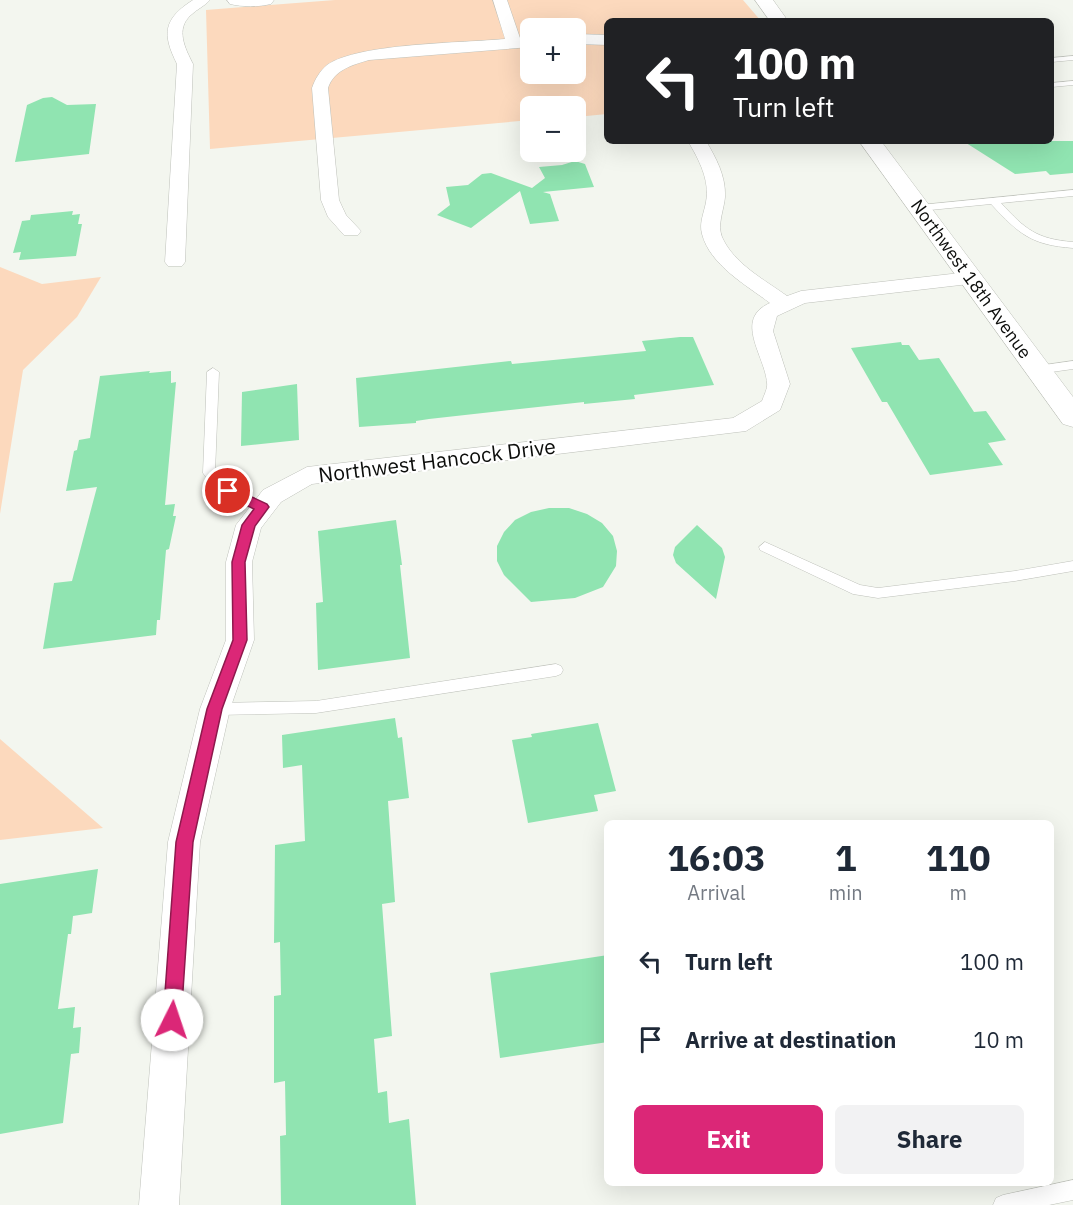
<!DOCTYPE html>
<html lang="en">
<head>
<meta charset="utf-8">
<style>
  :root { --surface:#fff; --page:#f2f2f3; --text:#1f2937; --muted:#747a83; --accent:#db2777 }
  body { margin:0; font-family:"IBM Plex Sans",sans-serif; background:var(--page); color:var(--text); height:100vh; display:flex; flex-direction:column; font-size:22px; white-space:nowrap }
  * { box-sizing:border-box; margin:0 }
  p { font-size:20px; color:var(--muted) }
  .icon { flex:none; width:33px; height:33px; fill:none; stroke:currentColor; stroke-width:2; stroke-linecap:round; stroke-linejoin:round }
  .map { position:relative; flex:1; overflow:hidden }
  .side { position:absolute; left:604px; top:820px; width:450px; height:366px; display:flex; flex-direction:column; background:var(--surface); border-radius:9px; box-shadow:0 6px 24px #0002 }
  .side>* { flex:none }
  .hud { position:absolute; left:604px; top:18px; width:450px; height:126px; border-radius:9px; box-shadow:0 6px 24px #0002; background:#202124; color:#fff; overflow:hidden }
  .controls { position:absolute; left:520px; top:18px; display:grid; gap:12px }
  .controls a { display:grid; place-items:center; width:66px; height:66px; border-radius:9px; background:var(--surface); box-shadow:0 6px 24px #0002; font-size:30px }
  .pin { position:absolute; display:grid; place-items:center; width:51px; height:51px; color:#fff; margin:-26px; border:3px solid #fff; border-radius:50%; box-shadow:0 2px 6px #0007 }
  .me { position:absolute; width:66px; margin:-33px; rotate:4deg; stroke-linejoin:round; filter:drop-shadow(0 0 4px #0008) }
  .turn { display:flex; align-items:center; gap:21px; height:126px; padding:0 30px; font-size:27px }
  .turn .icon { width:78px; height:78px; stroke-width:2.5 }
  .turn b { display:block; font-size:42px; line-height:51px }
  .eta { display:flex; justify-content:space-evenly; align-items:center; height:102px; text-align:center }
  .eta b { font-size:36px; font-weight:700; line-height:42px }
  .primary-button { display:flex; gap:12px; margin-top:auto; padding:12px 30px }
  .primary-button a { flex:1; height:69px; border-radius:9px; background:var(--accent); color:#fff; font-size:24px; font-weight:700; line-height:69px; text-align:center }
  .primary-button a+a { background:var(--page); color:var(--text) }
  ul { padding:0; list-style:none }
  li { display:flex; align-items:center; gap:18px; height:78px; padding:0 30px }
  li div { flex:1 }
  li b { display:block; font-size:22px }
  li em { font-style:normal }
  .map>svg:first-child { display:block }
</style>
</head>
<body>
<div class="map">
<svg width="1073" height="1205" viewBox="0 0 1073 1205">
  <rect width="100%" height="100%" fill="#f3f6ef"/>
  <path fill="#fcd9bd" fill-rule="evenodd" d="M335,0H743L761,21H608L607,114L576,117V106H531V120L210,149L206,10ZM531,28H576V74H531Z
    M0,267L42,284L101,277L77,317L23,370L0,514Z
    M0,739L103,828L0,840Z"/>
  <path fill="#90e4b1" d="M52,97L67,105L96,104L89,154L15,162L27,105L43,98Z
    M963,141H1073V173L1050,175L1046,171L1015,174Z
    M575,161L585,164L594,187L543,192L550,194L559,221L530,224L520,191L471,228L437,215L450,205L446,187L468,185L482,174L491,173L532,188L545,178L539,167L562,165Z
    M73,211L72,215L80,214L78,224H82L76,256L19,260L21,252L13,253L22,221L30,220L31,215Z
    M680,337H693L714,385L634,395L635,399L584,404V402L429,419L416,421V423L359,427L356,378L511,361L512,364L646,351L642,341Z
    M901,342L902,345H909L919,360L939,358L974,412L986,411L1006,440L988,443L1003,465L930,475L887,402H882L851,348Z
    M150,371L149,373L171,371V383L176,382L165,505L175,504L173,516H176L169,549L166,550L160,620H157L156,635L43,649L54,583L72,581L97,487L66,491L74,451L77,450L79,440L90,438L100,376Z
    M297,384L299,440L241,446L242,392Z
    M549,508H569L587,514L602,523L613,536L617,551L616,566L603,587L575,598L531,602L504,575L497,561V546L504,532L515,520L531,512Z
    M396,520L402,565H400L410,658L318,670L316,603L323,602L318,531Z
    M697,525L722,548L725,557L716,599L676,563L673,555L675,547Z
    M395,718L398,738L402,737L409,798L388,801L395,902L382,904L392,1036L374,1039L378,1093L387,1091L389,1123L409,1119L416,1205H281L280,1136L286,1135L285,1081L274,1083V996L281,995L280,942L274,943L275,845L305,841L302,765L283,768L282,735Z
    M598,723L616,791L594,795L598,811L528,823L512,740L532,737L531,734Z
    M98,869L92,913L73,916L71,934H68L58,1009L75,1007L73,1028L81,1027L79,1053L71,1054L63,1123L0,1134V884Z
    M608,955V1042L500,1058L490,973Z"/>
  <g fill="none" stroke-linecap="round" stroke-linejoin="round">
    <g stroke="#bec1ba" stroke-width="1">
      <path id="lane" d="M1073,56V60L1052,62V58Z
        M1073,81V85L1052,87V83Z
        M1073,190V196L1001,203C1025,229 1036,239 1073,242V248C1031,245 1019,234 991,204L920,211L915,208L920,205Z
        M1073,361V369L1037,374L1031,370L1037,366Z
        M213,368L219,372L215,472L232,488L267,504L269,507L267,510C250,515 212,487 203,473L207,372Z
        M765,542L860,585L878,588L1015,571L1073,561V571L1015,581L878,598L853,594L760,550L759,547Z
        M556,664L561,666L563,670L561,674L556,676L316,713L215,715L210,713L208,709L210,705L215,703L316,701Z
        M1073,1180V1200L1049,1205H993L996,1198L1003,1195Z"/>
    </g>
    <g stroke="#bec1ba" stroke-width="1">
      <path id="street" d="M193,0H210C205,6 197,9 191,15C175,29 185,48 193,64L185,262L182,266H168L165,262L177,64C162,34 163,19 193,0Z
        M493,0H507L520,38L531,37V47L369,60C352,65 334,70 328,88L339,200L346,215L361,231L358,235H344L328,217L321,200L312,88C315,79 320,71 327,65C358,43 464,43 505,39Z
        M576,34L608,35V45L576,44Z
        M688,141H706C716,158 726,176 725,197C724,210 717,224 722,237C734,264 765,280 787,296L801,291L969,272L976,274L979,278L976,282L969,284L805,303L777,316L773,331L790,384L780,410L746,431L312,484L281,502L261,528L252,562L254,640L230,709L200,842L179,1205H139L168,842L200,709L226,640V562L236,525L263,490L307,467L733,418L762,401C764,395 768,388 767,383C765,356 733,319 770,303C746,285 710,265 702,234C699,223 704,213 706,202C710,180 699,160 688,141Z"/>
    </g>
    <g stroke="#bec1ba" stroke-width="1">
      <path id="secondary" d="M227,0H274L271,4C259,7 242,7 230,4Z
        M755,0H773L788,21H770Z
        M859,141H881L1073,397V427L1063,424Z"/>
    </g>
    <use href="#lane" fill="#fff" fill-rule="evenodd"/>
    <use href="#street" fill="#fff" fill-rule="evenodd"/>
    <use href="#secondary" fill="#fff" fill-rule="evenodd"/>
  </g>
  <path fill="#db2777" stroke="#8e194d" stroke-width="1.5" d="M228,486L267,504L269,507L255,526L245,562L247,640L222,709L193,842L181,1020L178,1026L172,1029L165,1026L163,1020L176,842L207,709L233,640L232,562L242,525L254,509L224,494L222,491L224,488Z"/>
  <g text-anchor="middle" stroke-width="4.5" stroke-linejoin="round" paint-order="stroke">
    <g font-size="18" fill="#0c0d0b" stroke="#fff">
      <text transform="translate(971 279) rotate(54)" y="6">Northwest 18th Avenue</text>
    </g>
    <g font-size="21" fill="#0c0d0b" stroke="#fff">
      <text transform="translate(437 461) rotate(-7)" y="7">Northwest Hancock Drive</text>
    </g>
  </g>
</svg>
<div class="controls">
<a>+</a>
<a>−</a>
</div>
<div class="pin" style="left:228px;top:491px;background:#d93025"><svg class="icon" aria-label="arrive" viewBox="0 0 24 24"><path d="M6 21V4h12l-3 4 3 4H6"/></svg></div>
<svg class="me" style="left:172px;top:1020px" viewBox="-20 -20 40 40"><circle r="19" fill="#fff"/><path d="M0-13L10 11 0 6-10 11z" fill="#db2777"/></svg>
<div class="hud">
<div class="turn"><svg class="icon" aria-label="left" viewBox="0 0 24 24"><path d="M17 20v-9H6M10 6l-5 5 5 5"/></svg><div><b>100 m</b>Turn left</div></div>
</div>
<section class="side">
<div class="eta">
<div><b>16:03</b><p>Arrival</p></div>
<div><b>1</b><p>min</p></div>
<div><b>110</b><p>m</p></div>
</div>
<ul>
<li><svg class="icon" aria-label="left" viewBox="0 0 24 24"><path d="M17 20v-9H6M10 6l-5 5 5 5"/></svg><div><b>Turn left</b></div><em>100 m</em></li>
<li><svg class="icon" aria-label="arrive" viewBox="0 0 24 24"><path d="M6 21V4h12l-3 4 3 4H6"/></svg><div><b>Arrive at destination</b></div><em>10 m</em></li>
</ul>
<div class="primary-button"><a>Exit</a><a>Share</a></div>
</section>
</div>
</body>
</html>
